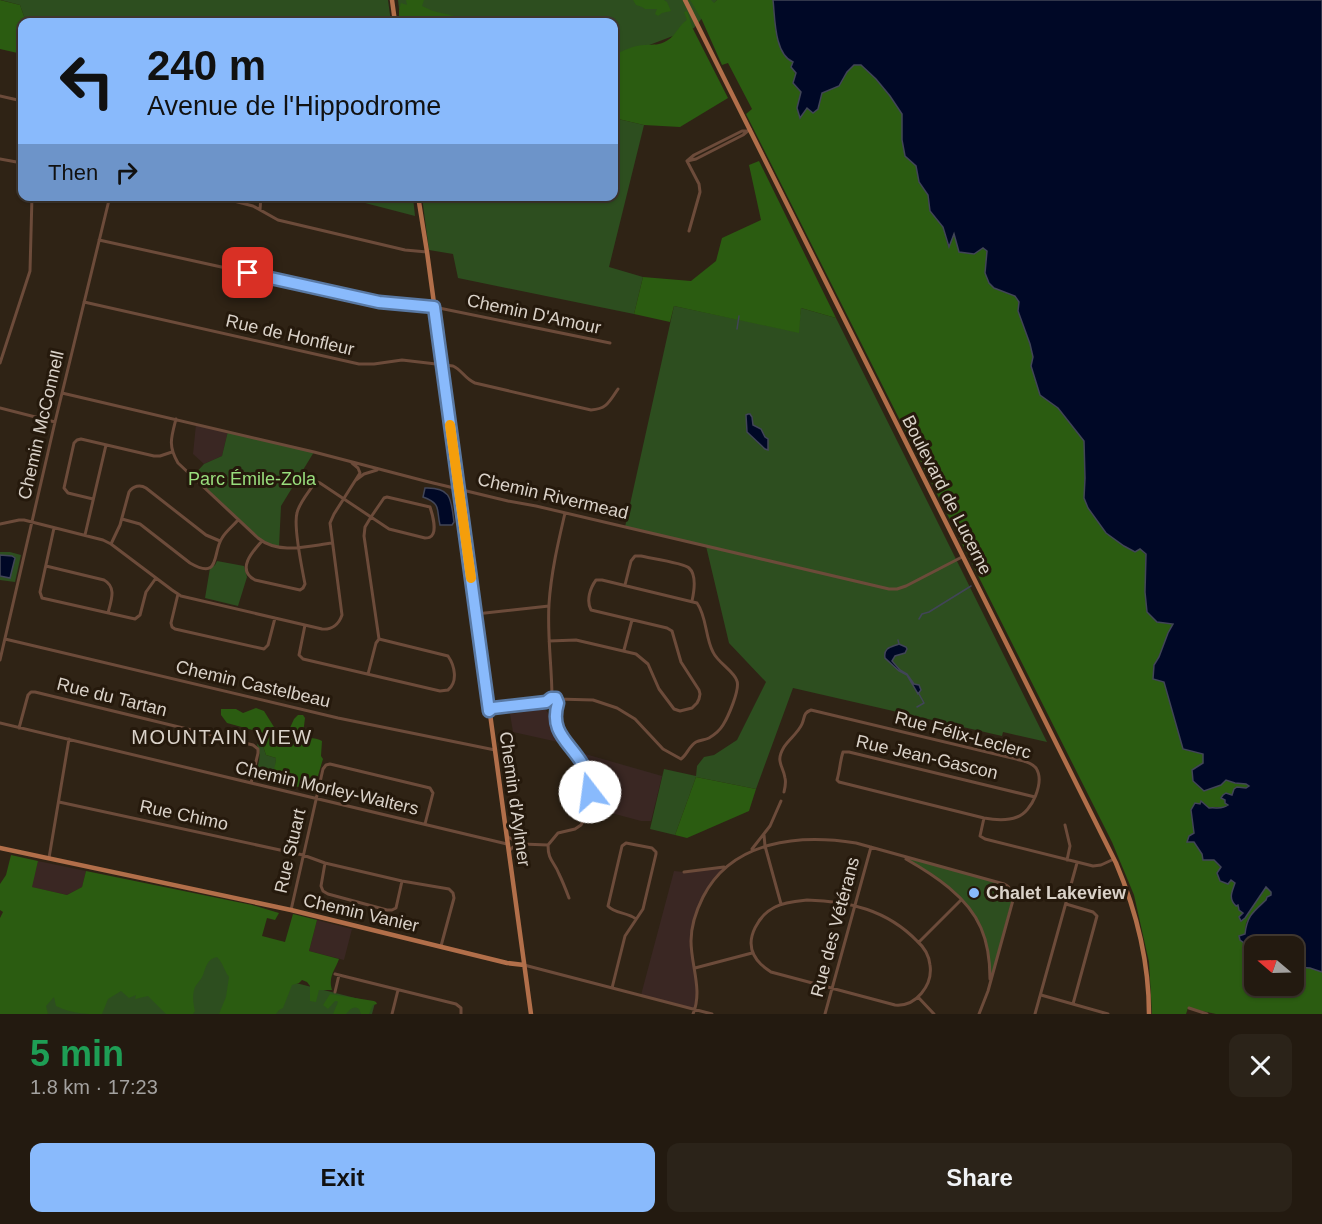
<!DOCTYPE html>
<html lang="en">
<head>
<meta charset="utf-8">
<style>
  :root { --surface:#231a10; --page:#2b2319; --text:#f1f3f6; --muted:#a3a19f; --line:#403830; --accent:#89bafc }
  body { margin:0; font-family:Helvetica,sans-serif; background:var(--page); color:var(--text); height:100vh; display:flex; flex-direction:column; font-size:22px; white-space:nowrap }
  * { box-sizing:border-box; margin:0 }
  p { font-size:20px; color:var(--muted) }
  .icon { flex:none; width:33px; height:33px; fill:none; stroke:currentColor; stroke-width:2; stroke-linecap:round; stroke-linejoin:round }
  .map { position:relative; height:1014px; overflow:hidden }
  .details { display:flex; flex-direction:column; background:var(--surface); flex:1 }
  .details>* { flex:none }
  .banner { position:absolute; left:18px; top:18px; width:600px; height:183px; border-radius:12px; box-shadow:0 2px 4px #0004,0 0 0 2px var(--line); background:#89bafc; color:#111; overflow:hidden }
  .needle { width:39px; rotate:289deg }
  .fabs { position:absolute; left:1244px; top:936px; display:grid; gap:12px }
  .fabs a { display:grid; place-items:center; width:60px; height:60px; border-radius:12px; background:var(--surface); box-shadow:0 2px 4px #0004,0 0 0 2px var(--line); font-size:30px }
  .pin { position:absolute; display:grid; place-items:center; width:51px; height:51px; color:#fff; margin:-26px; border-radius:12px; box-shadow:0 3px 9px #0006 }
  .me { position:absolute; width:66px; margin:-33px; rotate:345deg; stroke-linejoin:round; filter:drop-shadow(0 0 4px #0008) }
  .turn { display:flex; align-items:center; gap:21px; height:126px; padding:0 30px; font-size:27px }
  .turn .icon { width:78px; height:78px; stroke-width:2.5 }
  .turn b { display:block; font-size:42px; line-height:51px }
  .then { display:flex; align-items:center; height:57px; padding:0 30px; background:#0003; gap:12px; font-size:22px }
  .round { display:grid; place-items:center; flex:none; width:63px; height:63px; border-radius:12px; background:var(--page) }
  .head { display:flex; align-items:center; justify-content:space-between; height:102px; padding:0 30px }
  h1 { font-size:36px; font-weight:800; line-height:45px; color:#1e9e55 }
  .cta { display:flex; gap:12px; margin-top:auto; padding:12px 30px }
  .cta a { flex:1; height:69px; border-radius:12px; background:var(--accent); color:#111; font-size:24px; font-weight:800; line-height:69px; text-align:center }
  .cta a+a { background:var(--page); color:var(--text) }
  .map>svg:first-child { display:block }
</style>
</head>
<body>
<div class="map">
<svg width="1322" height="1014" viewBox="0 0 1322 1014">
  <rect width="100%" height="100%" fill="#2f2315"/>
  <path fill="#3a2723" d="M196,424L228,431L222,456L204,464L193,454Z
    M545,709L549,714L558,742L513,732L510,714Z
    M578,752L662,776L651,821H641L589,807L590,797L587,777L576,755Z
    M38,861L86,871L82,887L67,895L31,887Z
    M725,867L711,884L696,914L691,942L697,990L695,1009L641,995L674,871L684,872Z
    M317,920L352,929L344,960L309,951Z"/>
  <path fill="#2d4e1f" d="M1,0H388L391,22H26L20,5Z
    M398,0H717L694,28L615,58H614V22H457L399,9Z
    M614,118L644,125L609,267L643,277L634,314L458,278L453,254L429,250L422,197L614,196Z
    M342,197H413L415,216Z
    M674,306L798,332L801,308L836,318L1047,742L1003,732L1002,736L793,688L756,789L696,777L675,835L650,829L664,769L696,776L697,766L704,757L714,755L737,740L766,682L729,643L706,546L625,527Z
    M228,431L314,452L281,506L279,547L262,541L192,477L204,464L222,456Z
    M0,552H10L21,555L15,582L0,580Z
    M217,561L244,566L247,577L238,606L205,598L210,568L215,565Z
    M264,733L262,743L266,755L276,758L275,782L279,784L254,778C257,768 263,755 257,745Z
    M902,856L1007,885L1013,895L990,983C989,966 988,944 981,928C967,897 930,873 902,856Z
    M195,939L288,981L375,1003L372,1014H6Z"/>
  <path fill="#2b5c11" d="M0,0L20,5L26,22H22V54L0,49Z
    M406,0H424L422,6L433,11L480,22H417L399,18V10L401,3L407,5Z
    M633,0H664L667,2L671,11L662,13L658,16L655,14L657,9H645L642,7L636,5Z
    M690,0H711L714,3L717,0H773L778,40L793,61L797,88L801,92L797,108L800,117L807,108L822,93L839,86L847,72L854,64L861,65L876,79L890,96L902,114V140L916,166L919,182L928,195L930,211L943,227L948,246L954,233L974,254L983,248L987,251L985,272L994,288L1015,296L1019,302L1018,311L1030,344L1033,357L1031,366L1040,395L1058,408L1084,441L1085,478L1084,497L1106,533L1124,546L1135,551L1140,549L1146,555L1145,592L1147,612L1173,624C1165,637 1163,653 1154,665L1164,682L1190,751L1203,754V763C1218,774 1226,783 1246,784L1249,786L1246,788L1237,787L1234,789L1232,796L1225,800L1228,806C1221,809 1216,806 1209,808L1201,801L1200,804L1191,810L1194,833L1187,842H1194L1202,854L1214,860L1231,880L1236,883L1238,905L1245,918L1264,890L1266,887L1271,892V895L1250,916L1246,923L1244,943L1252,951L1254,948V986H1293V972L1297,967L1310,968L1322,971V1014H1216L1188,1008L1186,1014H1152L1149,962L1134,895L1112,842L746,114L752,109L728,63L722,65L702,20Z
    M687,11L693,29L728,98L680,127L644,125L614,118V55C623,51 634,45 645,45C655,44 658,46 668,40C676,35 679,25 687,20L684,12Z
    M759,161L836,318L801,308L799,333L674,306L670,322L634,314L643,277L691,281L716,261L722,238L761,220L749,165Z
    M256,708L264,711L274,727L284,732L289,730L294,719L298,715H303L305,718L303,734C310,740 315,737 322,741L321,756L323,759L314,789L312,790L275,782C270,775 276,767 276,758L266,755L262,743L263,733L227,723L221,715V709H236L243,713Z
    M696,777L756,789L749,811L687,838L675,835Z
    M11,855L38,861L32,887L67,895L82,887L86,871L252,905L279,913L275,920L267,918L262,936L285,942L293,914L317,920L309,951L339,959C335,970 328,977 332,990H319L316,1002L310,1001V986L307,982L302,980L299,983L292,985L283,1008L279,1010L276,1014H219L226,997L229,977C224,970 223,963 217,957C207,959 206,967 203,975C201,980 197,983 195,987C192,994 193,1004 195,1011L193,1014H166L148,996L135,999L136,995L129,998L121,991L108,999L102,1014C83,1014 74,1014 56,1006L54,997L46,1006L48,1014H0V918L3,912L0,910V884L6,875Z
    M330,994L374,1001L376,1002L377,1004L373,1005L369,1014H361L359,1009C353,1005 350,1010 346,1014H333L338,1002L337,1001H335L328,1009L323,1005Z"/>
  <path fill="#000826" stroke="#414557" stroke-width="1.5" d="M773,0H1322V972L1310,968L1298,967L1293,972V946H1254L1252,951L1246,950L1244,943L1240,940L1239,936L1245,934C1247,916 1253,912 1266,900L1267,897L1271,895V892L1266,887L1264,890L1245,918L1241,921L1239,917L1243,913L1239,910L1238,905L1236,906C1228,898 1232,892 1235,883L1231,880L1228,884L1220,881L1217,873L1221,867L1214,860H1203L1202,854L1194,842H1187L1189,836L1194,833L1191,810L1195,803L1200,804L1201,801L1209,808C1216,807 1222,810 1228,805L1225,803V800L1221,798L1223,795L1226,793L1232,795L1234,789L1237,787L1246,788L1249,786L1246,784L1235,783L1226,780L1221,785L1204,791L1193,781L1192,770L1203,763V754L1183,749L1164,682L1153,679L1154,665L1159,657L1168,633L1173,624L1157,622L1147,612L1145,592L1146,554L1140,549L1135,552L1124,546L1106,533L1088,508L1084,498L1085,478L1084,441L1058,408L1040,395L1031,366L1033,357L1030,344L1018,311L1019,302L1015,296L994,288L989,283L985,273L987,251L983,248L974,254L959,252L954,234L949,247L943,227L930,211L928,195L919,182L916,166L905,156L902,140V114L890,96L876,79L861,65H854L847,72L839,86L822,93L818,109L813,113L807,108L800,118L797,108L801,92L793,83L796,73L791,67L793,62C774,54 775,17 773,0Z
    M748,414H750L752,417L753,425L761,429L765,437L768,439V450L765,449L747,432L746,415Z
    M425,488C452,487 451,500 454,522L452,525H440C436,509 442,504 423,497Z
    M0,555L12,556L15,558L10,578L0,576Z
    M899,644L906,647L907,649L905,653L895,656L892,661L900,670L907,674L914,684L919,685L921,690L918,694L907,675L899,671L885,658C883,647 892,647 899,644Z"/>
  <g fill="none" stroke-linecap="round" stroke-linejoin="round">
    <path stroke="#414557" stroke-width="1.5" d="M737,329L739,316
      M919,619L922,614L929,612L971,586
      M898,640L899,644
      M917,707L924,703L919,694"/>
    <path stroke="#6c4b3a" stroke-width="3" d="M0,96L22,101
      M747,131H742L694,155L687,161L696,159L743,135L750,129
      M0,159L22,163
      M687,161L699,184L700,192L689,231
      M215,196L253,206L278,220L405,250L427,252
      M260,210L261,196
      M99,240L371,300L434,307L610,343
      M84,302L359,364H374L402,360L453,366C462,370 465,379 475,383L591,410C607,409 609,402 618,389
      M0,363L30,271L32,196
      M62,393L314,452L425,481L508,501L536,506L889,589H897L906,586L962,557
      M0,408L55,422
      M176,419C171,438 168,446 178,463L258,538C279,555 308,546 332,543
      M356,480L364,474L377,470
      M387,497L430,507C432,513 438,533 430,537C429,538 427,538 425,538L389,529L371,517L384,498Z
      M93,499L68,493L64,488L74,443L77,440L81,439L154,456H160L172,452
      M122,519L140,524L190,563C221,581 212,553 222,538C226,531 233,526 238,520
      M0,524L19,520H24L103,540L111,544L172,590L181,596L322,629C332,630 339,624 342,615L330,523L334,514L360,473L358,468L352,463
      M54,528L40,592L42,598L135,619L140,615L146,592L156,578
      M85,535L106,445
      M262,541C252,552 236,570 255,580L300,590L303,588L305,584C302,568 293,527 297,513C299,503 308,493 314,484L317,482L320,483L371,517L365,527L364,536L379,639L376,643L368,674
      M111,544L120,525L129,492C133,486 140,484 146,488L206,535L220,541
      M46,566L104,580C117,587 111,601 108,613
      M625,585L631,561L635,556H641C649,558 685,563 689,568C697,575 694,592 692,601
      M178,594L171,623L172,627L175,629L264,649L268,645L275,618
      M476,614L549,606
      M305,625L299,655L303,659L440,691L448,690C458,682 455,666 448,656L379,639
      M5,639L338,718L495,750
      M549,641L576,640L636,654L648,664L659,689L674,709L680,711L692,708L697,703L699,699L700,694L699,690L681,662L672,631L667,628L591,610C586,601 590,588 596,580H602L697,603C707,617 705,637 713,652C718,663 734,671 737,681C740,690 728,717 723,725C720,730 714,735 709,738C705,740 700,740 696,742C689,746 687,755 681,759L663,749L635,719L617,708L593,700L557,699
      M624,650L632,620
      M0,660L55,422L110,196
      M548 703a5 5 0 1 1 10 0a5 5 0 1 1-10 0Z
      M552,698C552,667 547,636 549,604C551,573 558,543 565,513
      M550,707L561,735L584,768L588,781L590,797L587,815L581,825L575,829L558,833L548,845C548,861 554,861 559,874C563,882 566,890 569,898
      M489,711L494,712L550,707
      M489,711L493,708L543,703L548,701
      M556,720V713L557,706
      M0,723L507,844
      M19,728L28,695L31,692H35L253,745L258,749V753L251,783
      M784,792C785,788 786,782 785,778C783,765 775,762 784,747C789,739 798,733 802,724C805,717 803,713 811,710L1024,761C1029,763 1033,764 1036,768C1045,782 1032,812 1017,817C1007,821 995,820 984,818L839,782L837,780C840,770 840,761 843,752H849L1035,797
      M59,802L303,855L325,863L402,881L449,889L453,893L454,898L441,946
      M984,818L980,836L985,839L1093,866L1101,865L1114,859
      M1065,825L1070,846L1067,860
      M764,835L765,846L781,904
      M508,837L522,844L548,845
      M752,849L770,826L781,801
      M509,851L513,847L520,845
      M49,858L69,739
      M906,859C934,875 968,897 981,928C988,944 990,962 990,979
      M325,863L321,886L323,891L328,894L387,910H392L396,908L402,881
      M684,872L724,867
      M807,900C849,901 887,910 917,941C924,947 929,956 930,965C933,985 916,1007 895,1005L771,972C764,967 758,963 754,955C745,938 759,915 775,907C784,902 797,901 807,900Z
      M1066,904L1093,912L1097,916L1073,1004
      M291,910L323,769L326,765L330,764L430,788L433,793L425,824
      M919,942L961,900
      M524,965L712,1014
      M695,968L752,953
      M335,974L456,1004L461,1008V1014
      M612,988L625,936L643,909L656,854V852L652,848L626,843L622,846L608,906C615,914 627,912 636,919
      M335,992L339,975
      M1041,995L1108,1014
      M918,997L934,1014
      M1189,1008L1207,1014
      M392,1014L398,990
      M693,1014C703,990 691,966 691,941C691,926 696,911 703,897C732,840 799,834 856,843L1004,884C1011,887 1013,892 1013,900L988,991L979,1014
      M825,1014L871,847
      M1035,1014L1077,863"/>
    <path stroke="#b26f4a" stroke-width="4.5" d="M392,0L395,22
      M685,0L1116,863C1136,910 1149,962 1149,1014
      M418,196L427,252L531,1014
      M0,848L291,910L507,963L524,965"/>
  </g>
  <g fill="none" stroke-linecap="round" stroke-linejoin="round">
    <g stroke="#5979a4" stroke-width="15">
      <path id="route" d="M248,273L379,302L434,307L489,711L493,708L546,702L551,698H556L558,703C549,733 570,742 583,765C587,773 589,783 590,792"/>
    </g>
    <use href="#route" stroke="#89bafc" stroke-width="10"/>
    <path stroke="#f59e0b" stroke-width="10" d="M450,425L471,578"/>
  </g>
  <circle fill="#89bafc" stroke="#25190c" stroke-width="2" cx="974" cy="893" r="6"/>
  <g text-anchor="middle" stroke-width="6" stroke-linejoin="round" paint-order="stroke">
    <g font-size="18" fill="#dad2c9" stroke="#25190c">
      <text transform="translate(534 314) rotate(12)" y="6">Chemin D'Amour</text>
      <text transform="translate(290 335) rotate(13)" y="6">Rue de Honfleur</text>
      <text transform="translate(41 425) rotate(-77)" y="6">Chemin McConnell</text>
      <text transform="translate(947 495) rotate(63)" y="6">Boulevard de Lucerne</text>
      <text transform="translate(553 496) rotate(13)" y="6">Chemin Rivermead</text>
      <text transform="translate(253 684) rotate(13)" y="6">Chemin Castelbeau</text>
      <text transform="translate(112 697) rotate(14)" y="6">Rue du Tartan</text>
      <text transform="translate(963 735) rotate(15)" y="6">Rue Félix-Leclerc</text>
      <text transform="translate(927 757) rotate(13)" y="6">Rue Jean-Gascon</text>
      <text transform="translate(327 788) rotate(13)" y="6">Chemin Morley-Walters</text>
      <text transform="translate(515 799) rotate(82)" y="6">Chemin d'Aylmer</text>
      <text transform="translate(184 815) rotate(12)" y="6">Rue Chimo</text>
      <text transform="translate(290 851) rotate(-77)" y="6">Rue Stuart</text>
      <text transform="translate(361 913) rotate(13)" y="6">Chemin Vanier</text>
      <text transform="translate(835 927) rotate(-75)" y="6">Rue des Vétérans</text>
    </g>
    <g font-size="18" fill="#99de7d" stroke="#25190c">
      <text x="252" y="485">Parc Émile-Zola</text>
    </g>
    <g font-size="18" font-weight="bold" fill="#dad2c9" stroke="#25190c" text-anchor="start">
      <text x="986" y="899">Chalet Lakeview</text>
    </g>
    <g font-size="20" letter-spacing="1.5" fill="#dad2c9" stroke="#25190c">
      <text x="222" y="744">MOUNTAIN VIEW</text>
    </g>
  </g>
</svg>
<div class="fabs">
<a><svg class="needle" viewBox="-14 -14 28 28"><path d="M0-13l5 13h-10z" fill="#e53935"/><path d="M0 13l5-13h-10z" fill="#a3a19f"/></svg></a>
</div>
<div class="pin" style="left:248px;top:273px;background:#d93025"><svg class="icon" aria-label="arrive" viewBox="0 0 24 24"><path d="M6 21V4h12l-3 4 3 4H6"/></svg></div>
<svg class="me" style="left:590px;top:792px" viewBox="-20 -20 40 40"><circle r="19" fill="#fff"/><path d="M0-13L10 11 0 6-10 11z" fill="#89bafc"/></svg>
<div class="banner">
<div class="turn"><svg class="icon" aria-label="left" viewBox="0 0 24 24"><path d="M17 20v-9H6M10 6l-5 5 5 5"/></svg><div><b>240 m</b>Avenue de l'Hippodrome</div></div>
<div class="then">Then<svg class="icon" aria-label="right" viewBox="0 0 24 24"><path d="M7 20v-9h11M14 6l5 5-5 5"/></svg></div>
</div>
</div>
<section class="details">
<div class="head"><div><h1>5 min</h1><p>1.8 km · 17:23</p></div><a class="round"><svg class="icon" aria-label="close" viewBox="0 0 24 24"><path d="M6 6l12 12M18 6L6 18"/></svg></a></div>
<div class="cta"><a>Exit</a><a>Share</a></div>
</section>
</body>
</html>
